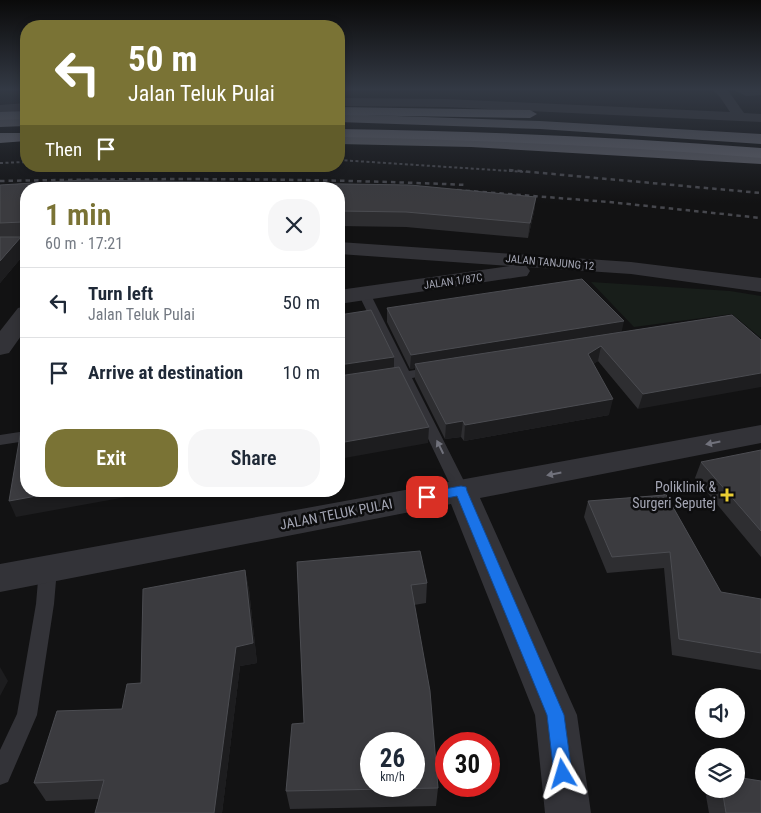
<!DOCTYPE html>
<html lang="en">
<head>
<meta charset="utf-8">
<style>
  :root { --surface:#fff; --page:#f6f6f7; --text:#1f2937; --muted:#747a83; --line:#e0e1e3; --accent:#7a7335 }
  body { margin:0; font-family:"Roboto Condensed",sans-serif; background:var(--page); color:var(--text); height:100vh; display:flex; flex-direction:column; font-size:19px; white-space:nowrap }
  * { box-sizing:border-box; margin:0 }
  p { font-size:16px; color:var(--muted) }
  .icon { flex:none; width:28px; height:28px; fill:none; stroke:currentColor; stroke-width:2; stroke-linecap:round; stroke-linejoin:round }
  .map { position:relative; flex:1; overflow:hidden }
  .sheet { position:absolute; left:20px; top:182px; width:325px; height:315px; display:flex; flex-direction:column; background:var(--surface); border-radius:20px; box-shadow:0 2px 8px #0003 }
  .sheet>* { flex:none }
  .hud { position:absolute; left:20px; top:20px; width:325px; height:152px; border-radius:20px; box-shadow:0 2px 8px #0003; background:#7a7335; color:#fff; overflow:hidden }
  .controls { position:absolute; left:695px; top:688px; display:grid; gap:10px }
  .controls a { display:grid; place-items:center; width:50px; height:50px; border-radius:50%; background:var(--surface); box-shadow:0 2px 8px #0003; font-size:25px }
  .speed { position:absolute; left:360px; top:732px; display:flex; gap:10px; font-size:25px; font-weight:700; text-align:center }
  .speed>* { display:grid; place-content:center; width:65px; height:65px; border-radius:50%; background:var(--surface); box-shadow:0 2px 8px #0003; line-height:1 }
  .speed small { font-size:12px; font-weight:400 }
  .speed .limit { border:8px solid #d22; background:#fff; color:#111 }
  .pin { position:absolute; display:grid; place-items:center; width:42px; height:42px; color:#fff; margin:-21px; border-radius:10px; box-shadow:0 2px 8px #0006 }
  .me { position:absolute; width:55px; margin:-28px; rotate:353deg; stroke-linejoin:round; filter:drop-shadow(0 0 4px #0008) }
  .turn { display:flex; align-items:center; gap:18px; height:105px; padding:0 25px; font-size:22px }
  .turn .icon { width:65px; height:65px; stroke-width:2.5 }
  .turn b { display:block; font-size:35px; line-height:42px }
  .then { display:flex; align-items:center; height:48px; padding:0 25px; background:#0003; gap:10px; font-size:19px }
  .round { display:grid; place-items:center; flex:none; width:52px; height:52px; border-radius:20px; background:var(--page) }
  .head { display:flex; align-items:center; justify-content:space-between; height:85px; padding:0 25px }
  h1 { font-size:30px; font-weight:600; line-height:38px; color:var(--accent) }
  .button { display:flex; gap:10px; margin-top:auto; padding:10px 25px }
  .button a { flex:1; height:58px; border-radius:20px; background:var(--accent); color:#fff; font-size:20px; font-weight:600; line-height:58px; text-align:center }
  .button a+a { background:var(--page); color:var(--text) }
  ul { padding:0; list-style:none }
  li { display:flex; align-items:center; gap:15px; height:70px; padding:0 25px; border-top:1px solid var(--line) }
  li div { flex:1 }
  li b { display:block; font-size:19px }
  li em { font-style:normal }
  .map>svg:first-child { display:block }
</style>
</head>
<body>
<div class="map">
<svg width="761" height="813" viewBox="0 0 761 813">
  <rect width="100%" height="100%" fill="#121213"/>
  <path fill="#181e1a" d="M591,282L730,291L761,296V338L732,314L634,327Z"/>
  <g fill="none" stroke-linecap="round" stroke-linejoin="round">
    <path fill="#333338" fill-rule="evenodd" d="M364,290L370,293L409,371L432,367L438,371L437,374L412,378L469,491L467,495L461,497L455,495L400,380L386,382L379,378L381,375L396,372L358,293Z
      M26,431V441L0,445V435Z
      M48,562L54,564L57,569L54,604L37,715L8,782L0,785V750L17,714L36,604L39,569L42,564Z"/>
    <path fill="#333338" fill-rule="evenodd" d="M712,89H727L744,113L761,114V122L446,107L339,106V98L446,99L730,112L720,97Z
      M26,103V111L0,113V105Z
      M26,238V250L0,251V239Z
      M339,242L631,262L761,278V292L631,274L527,267L530,271L527,276L519,277L339,304V290L510,266L339,254Z
      M26,306V329L9,353L0,355V331L18,308Z
      M761,425V443L480,498L577,715L591,813H545L535,715L451,504L0,592V564Z"/>
    <path fill="#575860" fill-rule="evenodd" d="M339,114L540,121L761,134V144L540,129L339,122Z
      M26,118V126L0,127V119Z
      M339,134L471,137L761,154V164L471,147L339,144Z"/>
    <path fill="#5f6069" fill-rule="evenodd" d="M339,107L530,110L537,114L530,118L339,115Z
      M26,111V119L0,120V112Z
      M339,129C480,131 620,137 761,148V158C620,146 480,140 339,137Z
      M0,133H26V141L0,143Z"/>
    <path stroke="#46474d" stroke-width="2" stroke-dasharray="3 2.5" stroke-linecap="butt" d="M339,160L526,172
      M0,163L26,162"/>
    <path stroke="#46474d" stroke-width="2.5" stroke-dasharray="4.5 4" stroke-linecap="butt" d="M509,170L761,193
      M0,181C156,178 311,178 467,185
      M457,190L609,202L761,218"/>
  </g>
  <path fill="#2e2e31" d="M732,89H761V95L746,96Z
    M84,180L410,185L536,197L534,212L528,238L406,227L339,226V189H26V244L24,237H21L26,252L0,283V185Z
    M387,308L622,332L732,315L638,409L598,361L593,364L609,415L464,441L461,437L445,439L415,379V368L410,369L387,322Z
    M761,450V557L695,478L701,462Z
    M664,491L721,592L761,599V670L672,655L664,568L607,573L584,517L588,501L663,495Z
    M297,562L427,583L426,603L414,605L438,788L436,806L290,809L286,791L304,723Z
    M245,570L249,590L257,663L240,666L222,813H95L99,799L46,801L34,783L122,709L141,683Z
    M710,789H736L761,813H709L706,796Z"/>
  <path fill="#1d1d1f" d="M536,197L534,212L528,238L530,223Z
    M26,230V244L23,234Z
    M21,237L26,252L0,283V261Z
    M624,321L621,335L415,364V368L410,369L411,355Z
    M601,346L598,361L585,370L588,354Z
    M394,357V372L339,380V365Z
    M761,373V387L638,409L643,394Z
    M613,399L609,415L464,441L465,425Z
    M463,421L461,437L445,439L446,424Z
    M429,427L428,443L339,459V443Z
    M64,491H159L16,517L9,501Z
    M245,570L249,590L257,663L240,666L222,813H214L236,647Z
    M0,667L8,681L0,696Z"/>
  <path fill="#3b3b3f" stroke="#4b4c51" fill-rule="evenodd" d="M84,180L410,185L536,197L530,223L406,212L339,211V189H26V230L23,234V222L0,223V185Z
    M0,237H21L0,261Z
    M582,279L624,321L411,355L387,308Z
    M371,310L394,357L339,365V315Z
    M732,315L761,340V373L643,394L601,346L588,354L613,399L465,425L463,421L446,424L415,364Z
    M399,367L429,427L339,443V376Z
    M26,429V491H64L9,501L21,430Z
    M761,450V531L701,462Z
    M664,491L721,592L761,599V653L679,639L670,552L612,557L588,501L665,495Z
    M420,551L427,583L411,585L430,691L438,788L286,791L292,724L304,723L297,562ZM371,744H414V786H371Z
    M245,570L253,643L236,647L214,813H95L104,780L34,783L57,711L122,709L127,684L141,683L143,589Z
    M736,777L761,781V813H726L722,789H736Z"/>
  <defs><path id="oneway-solid" d="M-6-.8H1V-3.2L6.5 0L1 3.2V.8H-6Z" transform="scale(1.25)"/></defs>
  <g fill="#71727c">
    <use href="#oneway-solid" transform="translate(713 443) rotate(169)"/>
    <use href="#oneway-solid" transform="translate(440 447) rotate(-116)"/>
    <use href="#oneway-solid" transform="translate(554 474) rotate(169)"/>
  </g>
  <linearGradient id="sky" x2="0" y2="1"><stop stop-color="#0a0a0a"/><stop offset="0.44" stop-color="#333944"/><stop offset="1" stop-color="#333944" stop-opacity="0"/></linearGradient>
  <rect width="761" height="203" fill="url(#sky)"/>
  <path fill="#1a73e8" stroke="#114b97" d="M461,486L466,487L467,491L564,715L572,774L569,780L563,783L556,780L554,774L547,715L457,496L427,502L422,500L420,497L422,494L427,492Z"/>
  <path fill="#eace33" stroke="#0d0d0e" stroke-width="2" d="M724.5 487.5h5v5h5v5h-5v5h-5v-5h-5v-5h5z"/>
  <g text-anchor="middle" stroke-width="5" stroke-linejoin="round" paint-order="stroke">
    <g font-size="11" fill="#a4a6b4" stroke="#0d0d0e">
      <text transform="translate(550 262) rotate(5)" y="4">JALAN TANJUNG 12</text>
      <text transform="translate(453 281) rotate(-8)" y="4">JALAN 1/87C</text>
    </g>
    <g font-size="14" fill="#a4a6b4" stroke="#0d0d0e" text-anchor="end">
      <text x="716" y="492">Poliklinik &amp;<tspan x="716" dy="16">Surgeri Seputej</tspan></text>
    </g>
    <g font-size="14" fill="#a4a6b4" stroke="#0d0d0e">
      <text transform="translate(336 514) rotate(-11)" y="5">JALAN TELUK PULAI</text>
    </g>
  </g>
</svg>
<div class="controls">
<a><svg class="icon" aria-label="sound" viewBox="0 0 24 24"><path d="M4 9h4l5-4v14l-5-4H4zM17 9q2 3 0 6"/></svg></a>
<a><svg class="icon" aria-label="layers" viewBox="0 0 24 24"><path d="M12 4l9 5-9 5-9-5zM3 14l9 5 9-5"/></svg></a>
</div>
<div class="speed"><div>26<small>km/h</small></div><div class="limit">30</div></div>
<div class="pin" style="left:427px;top:497px;background:#d93025"><svg class="icon" aria-label="arrive" viewBox="0 0 24 24"><path d="M6 21V4h12l-3 4 3 4H6"/></svg></div>
<svg class="me" style="left:563px;top:774px" viewBox="-20 -20 40 40"><path d="M0-17L14 15 0 8-14 15z" fill="#1a73e8" stroke="#fff" stroke-width="4"/></svg>
<div class="hud">
<div class="turn"><svg class="icon" aria-label="left" viewBox="0 0 24 24"><path d="M17 20v-9H6M10 6l-5 5 5 5"/></svg><div><b>50 m</b>Jalan Teluk Pulai</div></div>
<div class="then">Then<svg class="icon" aria-label="arrive" viewBox="0 0 24 24"><path d="M6 21V4h12l-3 4 3 4H6"/></svg></div>
</div>
<section class="sheet">
<div class="head"><div><h1>1 min</h1><p>60 m · 17:21</p></div><a class="round"><svg class="icon" aria-label="close" viewBox="0 0 24 24"><path d="M6 6l12 12M18 6L6 18"/></svg></a></div>
<ul>
<li><svg class="icon" aria-label="left" viewBox="0 0 24 24"><path d="M17 20v-9H6M10 6l-5 5 5 5"/></svg><div><b>Turn left</b><p>Jalan Teluk Pulai</p></div><em>50 m</em></li>
<li><svg class="icon" aria-label="arrive" viewBox="0 0 24 24"><path d="M6 21V4h12l-3 4 3 4H6"/></svg><div><b>Arrive at destination</b></div><em>10 m</em></li>
</ul>
<div class="button"><a>Exit</a><a>Share</a></div>
</section>
</div>
</body>
</html>
